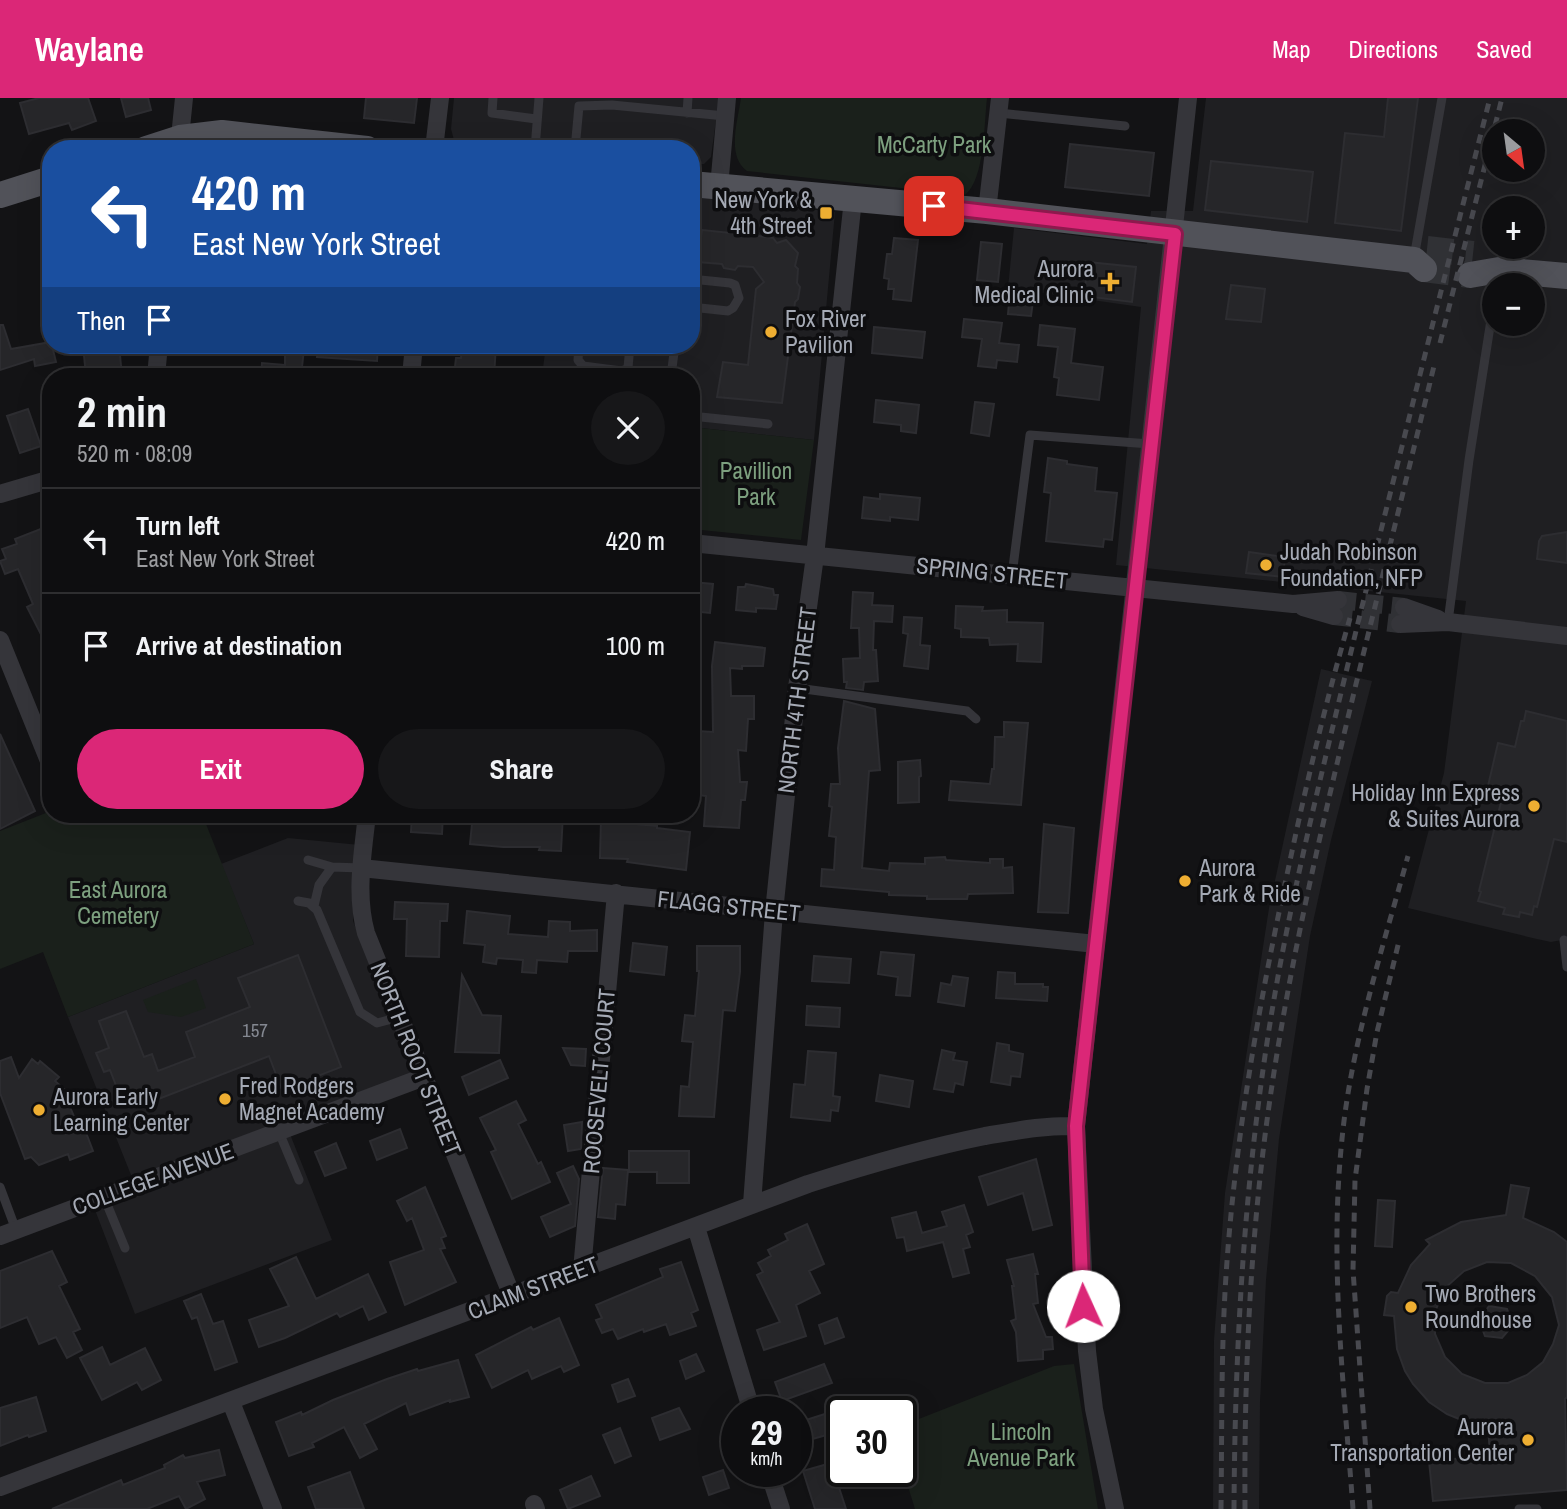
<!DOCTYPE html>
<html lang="en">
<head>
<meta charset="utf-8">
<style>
  :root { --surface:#0e0e10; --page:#171719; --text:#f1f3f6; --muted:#9b9c9f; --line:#2e2e30; --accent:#db2777 }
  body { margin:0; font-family:"Archivo Narrow",sans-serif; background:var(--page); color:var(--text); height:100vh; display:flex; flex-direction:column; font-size:26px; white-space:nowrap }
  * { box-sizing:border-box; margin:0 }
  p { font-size:23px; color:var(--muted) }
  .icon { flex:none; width:38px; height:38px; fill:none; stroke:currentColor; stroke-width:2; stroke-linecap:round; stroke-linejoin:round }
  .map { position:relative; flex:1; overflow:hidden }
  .side { position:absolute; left:42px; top:270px; width:658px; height:455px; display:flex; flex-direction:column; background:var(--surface); border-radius:28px; box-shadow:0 7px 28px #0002,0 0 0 2px var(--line) }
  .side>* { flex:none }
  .guide { position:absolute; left:42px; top:42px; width:658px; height:214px; border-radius:28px; box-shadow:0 7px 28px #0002,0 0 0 2px var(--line); background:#1a4fa0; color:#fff; overflow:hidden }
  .needle { width:46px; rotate:151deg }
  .controls { position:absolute; left:1482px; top:21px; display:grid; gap:14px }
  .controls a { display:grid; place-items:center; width:63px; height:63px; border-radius:50%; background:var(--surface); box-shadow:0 7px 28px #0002,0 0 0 2px var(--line); font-size:35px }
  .speed { position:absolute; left:721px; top:1298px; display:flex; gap:14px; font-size:35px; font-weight:700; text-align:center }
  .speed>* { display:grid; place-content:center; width:91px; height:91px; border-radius:50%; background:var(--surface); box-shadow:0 7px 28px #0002,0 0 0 2px var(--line); line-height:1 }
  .speed small { font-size:18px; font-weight:400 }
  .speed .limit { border:4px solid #111; border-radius:10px; background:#fff; color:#111 }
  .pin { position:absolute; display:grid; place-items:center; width:60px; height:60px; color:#fff; margin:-30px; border-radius:14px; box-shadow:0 4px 10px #0006 }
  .me { position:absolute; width:77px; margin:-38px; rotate:358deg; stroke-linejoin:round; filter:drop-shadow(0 0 5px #0008) }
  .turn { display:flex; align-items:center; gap:24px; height:147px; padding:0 35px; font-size:32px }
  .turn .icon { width:91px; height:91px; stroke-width:2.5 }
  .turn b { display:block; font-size:49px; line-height:60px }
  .then { display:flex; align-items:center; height:66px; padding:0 35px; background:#0003; gap:14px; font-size:26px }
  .round { display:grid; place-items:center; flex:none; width:74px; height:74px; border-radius:37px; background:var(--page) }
  .overview { display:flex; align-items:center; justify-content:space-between; height:119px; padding:0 35px }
  h1 { font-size:42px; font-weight:800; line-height:52px }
  .cta { display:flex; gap:14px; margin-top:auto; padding:14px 35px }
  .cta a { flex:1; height:80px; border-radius:42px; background:var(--accent); color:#fff; font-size:28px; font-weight:800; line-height:80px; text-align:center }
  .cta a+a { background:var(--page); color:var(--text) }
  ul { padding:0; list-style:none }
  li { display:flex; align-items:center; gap:21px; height:105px; padding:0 35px; border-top:2px solid var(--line) }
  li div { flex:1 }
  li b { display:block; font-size:26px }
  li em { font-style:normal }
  header { display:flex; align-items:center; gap:42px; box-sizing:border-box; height:98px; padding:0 35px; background:var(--accent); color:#fff }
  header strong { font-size:33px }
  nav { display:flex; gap:38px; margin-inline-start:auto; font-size:24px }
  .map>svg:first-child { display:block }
</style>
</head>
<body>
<header>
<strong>Waylane</strong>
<nav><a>Map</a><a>Directions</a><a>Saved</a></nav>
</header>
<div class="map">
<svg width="1567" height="1411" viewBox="0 0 1567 1411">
  <rect width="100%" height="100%" fill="#131315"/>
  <path fill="#1f1f22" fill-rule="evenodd" d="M454,0H719L711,59L704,66L691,67V51H537L454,42L451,31Z
    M1206,0H1567V841L1551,844L1537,841L1408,810L1444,675L1466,503L1116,467L1141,209L1008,190L1014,130L1147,146L1151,113H1193ZM1494,33H1533V72H1494ZM1494,110H1533V149H1494ZM1494,187H1533V226H1494Z
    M691,98L835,114L814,342L691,329V278H542L546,247H691Z
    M1321,571L1372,583L1331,742L1310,838L1279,1041L1266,1182L1260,1304L1259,1411H1213L1214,1242L1225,1095L1269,810Z
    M288,740L360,747L353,823L414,976L286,1026L332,1142L135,1216L90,1099L133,1082L68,919L254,846L221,766Z"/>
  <path fill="#1a201b" d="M741,0H987C984,25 985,81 965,97L747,73C726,58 738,22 741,0Z
    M691,329L814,342L801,442L691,431Z
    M51,713V716H202L254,846L68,919L43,854L0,871V733Z
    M196,881L206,910L181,919L148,914L143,902Z
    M1074,1266L1098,1411H915L901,1366V1328L1054,1268Z"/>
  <path fill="#262629" stroke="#2d2d31" stroke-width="2" fill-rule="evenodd" d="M39,0H88L96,23L72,32L69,25L29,36L20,5Z
    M121,0H148L151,12L126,19Z
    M366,0H417L414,25L364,20Z
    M1388,0H1418L1401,133L1335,125L1345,35L1384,39Z
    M1070,46L1154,55L1149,98L1065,89Z
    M1211,63L1313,74L1307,124L1205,112Z
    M702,132L740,136L743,133L756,135L759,138L773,140L777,145L786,142L798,155L795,168L798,171L797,185L800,189L798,201L795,204L782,305L717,299L723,264L748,267L756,191L764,184L753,169L738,168L735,172L724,170L722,166L698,164Z
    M894,140L918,142L911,203L893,201L894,191H888L889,181L884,180L887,156H892Z
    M981,144L1002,146L998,184L977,182Z
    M1088,164L1136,169L1132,204L1084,198Z
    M1231,187L1265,191L1261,224L1226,221Z
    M1010,194L1034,196L1031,218L1008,216Z
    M964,221L1002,225L999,245L1019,247L1017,264L997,262L996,270L978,268L982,241L962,239Z
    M0,227H3L11,251L51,244L56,264L35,268L34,261L0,272Z
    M1040,227L1075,231L1071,265L1103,269L1099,302L1057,297L1059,280L1054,279L1058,249L1038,247Z
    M874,229L925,234L922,260L872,255Z
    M83,247H119L122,278H86Z
    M318,247H378L377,263L317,259Z
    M462,247H496L494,278H454L456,260H461Z
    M285,250L304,251L301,278H261L262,265L285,267Z
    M876,302L919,307L916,335L901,333V327L874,324Z
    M975,304L994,306L989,338L971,335Z
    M28,311L41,348L20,355L7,318Z
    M1048,360L1067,363V366L1097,370L1095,393L1117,395L1112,442L1104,441L1103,449L1046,443L1051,395L1044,394Z
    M880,396L920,400L918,422L890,419V423L862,420L864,399L880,401Z
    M51,427V556L27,509L33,506L18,471L5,476L0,463L6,461L2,451L17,446L15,441Z
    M1567,434V465L1537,461L1539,443L1542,438Z
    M1249,454L1285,459L1283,479L1246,475Z
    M692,484L713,486L710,515L691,513Z
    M746,486L773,491L774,497H778L776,511L756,510V514L736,512L738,489H745Z
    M853,494L873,495L872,507L893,508L892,524L874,523L873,552H876L878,583L864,584L863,592L846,590L847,584H844L843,561L860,560L859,530H851Z
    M956,508L983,509L982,513L1007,512V524L1043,525L1041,564L1017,563L1018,546L990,547L989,540L961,539V531L955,530Z
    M904,519L922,520L920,547L930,548L928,571L904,568L908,536L903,535Z
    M715,544L765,550L763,568H742V571L730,570L731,598H754V621H748L746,653L738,652L740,684H747L745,702H741L739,730L704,728L706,698L692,696L694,678L701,679L699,649H697L698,633L713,634L712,568Z
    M844,603L875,611L880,672L869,673L862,770L889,773L890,765L925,766V760L945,759L946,762L990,765V761H1003V770L1012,769L1013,795L968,796L967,801H927V798L889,797V794L821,788L822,771L834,772L836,739L829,738L832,709L829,708L831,686H840L838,650Z
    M1526,613L1567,623V744L1554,741L1537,809L1534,808L1532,817L1520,814L1519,819L1503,816L1505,810L1478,803L1481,794L1479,793L1504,692L1488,688L1498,645L1515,649L1521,623H1524Z
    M1004,624L1028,625L1021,707L949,702L951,683L990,686L992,671H994L995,639H1004Z
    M0,636L35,713L0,731Z
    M920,662L921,678L919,679V704L898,705V664Z
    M412,716H443L442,736L411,734Z
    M473,716H563L561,753L539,752L540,749H503L470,746Z
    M601,722L624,723V725L657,728V730L690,734L686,772L627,764L628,761L600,760Z
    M1044,726L1074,730L1068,815L1038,814Z
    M395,804L448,806L447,823H440L439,859L406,858L407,821H394Z
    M467,813L510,818L508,836L548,839L549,823L570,824V833L597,832V853H568L567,864L537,862L536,875L522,874L523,862L497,860L496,866L483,864L485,847L464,845Z
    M633,845L667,849L664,877L630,873Z
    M697,848H740V874L735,913L723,912L714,1019L679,1018L681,988L689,989L693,944L682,943L685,917L695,918L699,873H697Z
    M881,854L914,857L910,898L896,897L898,879L878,876Z
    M298,857L341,969L282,992L269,958L156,1002L154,997L124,1008L110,972L104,974L96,955L109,950L99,923L126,913L144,959L152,956L158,973L195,959L186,934L250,909L238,880Z
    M814,858L851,861L849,885L812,883Z
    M998,874L1015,875V886H1043V889H1048L1047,903L996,900Z
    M462,877L482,917L501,918L499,955L455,954Z
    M953,878L968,880L964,908L938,904L941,885L951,887Z
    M807,908L840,910L839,929L806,927Z
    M997,945L1009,947V953L1023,956L1020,979L1011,978L1010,987L991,984Z
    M563,950L586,951L585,968L571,967Z
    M942,952L955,955L953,962L967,964L963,987L955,985L953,994L934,991Z
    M808,953L836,955L833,998L840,999L838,1013L831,1012L830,1023L791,1019L794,986L805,987Z
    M11,959L19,980L32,961L38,966L40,963L59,979L55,983L71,997L67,1002L75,1021L80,1019L93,1053L70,1062L68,1056L39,1067L31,1059L25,1061L0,995V963Z
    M500,962L508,980L469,997L462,979Z
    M880,977L913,983L909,1009L876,1003Z
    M516,1003L526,1022L518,1026L538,1066L541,1064L550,1084L512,1101L491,1054L496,1052L480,1020Z
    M582,1024L581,1051L568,1053L564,1027Z
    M400,1031L407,1050L377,1062L370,1043Z
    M336,1045L346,1070L325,1078L315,1054Z
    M629,1053H689V1085H657V1074H629Z
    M1036,1061L1052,1127L1033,1132L1023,1095L988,1107L979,1079Z
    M573,1068L579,1081L575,1128L550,1139L541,1119L571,1106L557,1075Z
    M603,1070L628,1072L625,1107L616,1106L615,1121L598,1119Z
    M1511,1087L1529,1090L1523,1120L1554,1134L1567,1144V1299L1565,1301L1567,1392L1433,1403L1429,1363L1490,1358L1488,1327L1464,1323L1447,1316L1429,1304L1413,1286L1405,1273L1397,1251L1394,1218L1384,1217L1387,1198L1391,1194L1398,1195L1411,1167L1430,1146L1426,1142L1461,1124L1506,1117ZM1487,1164L1511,1165L1535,1178L1552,1199L1559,1227L1553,1246L1543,1264L1527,1277L1508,1285H1485L1462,1276L1445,1259L1435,1236L1436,1211L1446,1189L1464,1173Z
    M425,1089L446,1138L441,1140L445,1150L440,1151L456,1184L405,1207L390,1164L424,1152L412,1120L407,1123L397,1103Z
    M1378,1102L1395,1103L1392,1149L1375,1148Z
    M964,1107L973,1134L966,1137L970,1149L963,1151L969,1175L953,1179L943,1144L907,1153L904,1139L897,1140L892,1120L916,1114L922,1135L947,1128L942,1114Z
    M807,1126L824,1166L809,1173L820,1195L796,1207L806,1238L764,1252L757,1232L780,1224L757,1177L763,1174L758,1165L771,1158L768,1152L788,1142L785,1136Z
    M52,1153L67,1184L59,1188L80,1231L73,1234L82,1252L67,1260L56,1239L39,1246L27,1219L0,1230V1173Z
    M1033,1156L1038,1176H1035L1038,1205L1033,1206L1046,1239H1052L1053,1251L1043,1252V1261L1018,1263L1016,1234L1011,1223L1016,1221L1012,1188H1014L1007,1162Z
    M296,1159L316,1201L368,1176L386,1214L369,1222L363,1208L340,1219L337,1215L285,1240L259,1249L249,1222L289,1208L270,1171Z
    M681,1164L698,1212L691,1215L696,1228L670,1237L666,1226L644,1234L643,1231L618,1241L613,1231L602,1235L596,1222L602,1220L596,1207L663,1179L660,1171Z
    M201,1196L213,1226L223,1223L237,1264L215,1272L197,1219L192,1221L184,1203Z
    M1489,1208L1507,1211L1513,1227L1502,1240L1485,1238L1479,1222Z
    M559,1220L579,1267L564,1274L561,1268L532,1281L528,1272L492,1290L476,1257L531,1229L533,1232Z
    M837,1220L844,1239L825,1246L819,1227Z
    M102,1249L110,1267L145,1250L161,1282L142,1292L137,1284L102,1302L80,1260Z
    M696,1256L704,1273L686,1281L680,1263Z
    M458,1262L469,1299L450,1304V1302L410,1317L406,1305L364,1326L377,1351L360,1360L344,1329L312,1345L314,1349L289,1358L276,1324L301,1314L302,1317L333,1302L387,1281L417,1271L418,1273Z
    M824,1266L832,1285L782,1303L775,1284Z
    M628,1281L635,1298L618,1304L612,1287Z
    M36,1299L46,1333L29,1339L28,1337L0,1348V1310Z
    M679,1310L690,1331L660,1342L652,1320Z
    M831,1314L837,1334L809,1342L803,1323Z
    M620,1330L631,1358L615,1365L603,1337Z
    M219,1352L225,1377L197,1384L205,1401L186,1411L179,1398L147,1411H52L121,1382L123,1387L165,1370L164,1367L183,1357L185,1360Z
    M831,1365L846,1411H815L803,1373Z
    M723,1372L729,1390L709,1397L703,1379Z
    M350,1374L364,1411H316L308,1389Z
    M591,1378L600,1398L568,1411L560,1392Z"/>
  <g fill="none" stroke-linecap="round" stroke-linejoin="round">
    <path stroke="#303135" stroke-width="18" stroke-dasharray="18 9" stroke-linecap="butt" d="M1338,502L1404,509
      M1334,518L1400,526"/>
    <path stroke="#303135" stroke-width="26" stroke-dasharray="26 13" stroke-linecap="butt" d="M1427,151L1473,156
      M1424,171L1470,177"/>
    <path stroke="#35353a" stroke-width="9" d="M493,0L492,15L536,21
      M687,15L688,0
      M999,15L1125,28
      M535,51L539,0
      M575,51L579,8L612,7L725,18
      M1414,160L1442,0
      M691,181L730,185L735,187L739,200L733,210L728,213L691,209
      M579,247L578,262L583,268L622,273L628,270L630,247
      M671,278L675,247
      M691,318L768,326
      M1012,477L1030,337L1150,346
      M1448,524L1469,362L1494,203
      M797,590L967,613L976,621
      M308,762L332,769L361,770
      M298,803L309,805L317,812L360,914L377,925L400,919
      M314,808L319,787L332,769
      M1564,842L1567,869
      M279,1034L299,1082
      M0,1089L16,1132
      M104,1099L125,1150
      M1519,1411H1537"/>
    <path stroke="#35353a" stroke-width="18" d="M179,49L184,0
      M434,51L440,0
      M719,89L727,0
      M987,113L1000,0
      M156,278L159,247
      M411,278L414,247
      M0,396L51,381
      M691,445L1293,506L1338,502
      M1303,509L1334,518
      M1404,509L1438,521
      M1400,526L1448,524L1567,538
      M0,542L51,668
      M367,716C363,755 355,796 366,835L512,1198
      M361,770L1096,846
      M752,1106L774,814L797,590L815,458L853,101
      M696,1129L752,1314
      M0,1138L424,979
      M582,1172L616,795
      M231,1304L273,1411
      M769,1374L781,1411
      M0,1389L808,1086C867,1067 925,1050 985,1038C1015,1033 1045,1027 1076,1028
      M534,1406L536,1411
      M1115,1411L1094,1311L1087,1253L1076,1028L1188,0"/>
    <path stroke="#515259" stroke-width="26" d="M146,51L180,40L222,35L367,51
      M691,86L987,113L1414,162L1424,171
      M0,97L51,81
      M1470,177L1499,172L1567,178"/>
    <path stroke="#48494f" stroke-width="5" stroke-dasharray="9 7" stroke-linecap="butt" d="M1440,245L1502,0
      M1221,1411C1222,1339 1221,1267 1225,1194C1233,1052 1258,910 1288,772C1306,687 1326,603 1350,520
      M1234,1411C1235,1225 1247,1040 1282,857C1303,748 1330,641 1356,533C1400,355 1445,177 1490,0
      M1245,1411C1244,1279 1250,1145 1268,1015C1288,870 1322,728 1356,586C1382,480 1408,374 1434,268
      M1353,1411C1344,1288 1329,1165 1342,1041C1351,947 1383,849 1408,758
      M1370,1411L1353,1172L1355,1082L1367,991L1377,934L1399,843"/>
  </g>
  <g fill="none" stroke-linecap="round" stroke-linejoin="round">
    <g stroke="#8e194d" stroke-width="18">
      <path id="route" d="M934,108L1175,136L1076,1028L1083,1208"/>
    </g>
    <use href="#route" stroke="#db2777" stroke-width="12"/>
  </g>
  <g fill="#eeae32" stroke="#0e0e10" stroke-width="2.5">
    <rect x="819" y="108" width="14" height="14" rx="3.5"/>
    <path d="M1106.5 173.5h7v7h7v7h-7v7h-7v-7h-7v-7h7z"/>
    <circle cx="771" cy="234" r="7"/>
    <circle cx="1266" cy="467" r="7"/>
    <circle cx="1534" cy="708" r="7"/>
    <circle cx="1185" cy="783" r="7"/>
    <circle cx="225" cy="1001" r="7"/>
    <circle cx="39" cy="1012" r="7"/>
    <circle cx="1411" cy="1209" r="7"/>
    <circle cx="1528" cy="1342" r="7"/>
  </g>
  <g text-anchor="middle" stroke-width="7" stroke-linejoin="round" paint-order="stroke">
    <g font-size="19" fill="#848891">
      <text x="255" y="939">157</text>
    </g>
    <g font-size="23" fill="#7da07f" stroke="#0e0e10">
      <text x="934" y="55">McCarty Park</text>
      <text x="756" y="381">Pavillion<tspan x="756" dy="26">Park</tspan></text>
      <text x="118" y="800">East Aurora<tspan x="118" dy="26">Cemetery</tspan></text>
      <text x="1021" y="1342">Lincoln<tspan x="1021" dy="26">Avenue Park</tspan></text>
    </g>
    <g font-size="23" fill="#a5aab5" stroke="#0e0e10" text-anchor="start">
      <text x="812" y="110" text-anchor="end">New York &amp;<tspan x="812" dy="26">4th Street</tspan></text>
      <text x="1094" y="179" text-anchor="end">Aurora<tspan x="1094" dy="26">Medical Clinic</tspan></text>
      <text x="785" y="229">Fox River<tspan x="785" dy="26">Pavilion</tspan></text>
      <text x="1280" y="462">Judah Robinson<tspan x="1280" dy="26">Foundation, NFP</tspan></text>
      <text x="1520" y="703" text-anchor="end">Holiday Inn Express<tspan x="1520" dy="26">&amp; Suites Aurora</tspan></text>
      <text x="1199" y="778">Aurora<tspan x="1199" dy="26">Park &amp; Ride</tspan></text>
      <text x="239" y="996">Fred Rodgers<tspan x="239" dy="26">Magnet Academy</tspan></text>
      <text x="53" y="1007">Aurora Early<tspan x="53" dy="26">Learning Center</tspan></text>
      <text x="1425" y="1204">Two Brothers<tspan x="1425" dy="26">Roundhouse</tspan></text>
      <text x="1514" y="1337" text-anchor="end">Aurora<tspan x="1514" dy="26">Transportation Center</tspan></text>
    </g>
    <g font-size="23" fill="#a5aab5" stroke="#0e0e10">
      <text transform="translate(992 475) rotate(6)" y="8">SPRING STREET</text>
      <text transform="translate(797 602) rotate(-83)" y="8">NORTH 4TH STREET</text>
      <text transform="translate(729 808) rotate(6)" y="8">FLAGG STREET</text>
      <text transform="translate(416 961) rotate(68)" y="8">NORTH ROOT STREET</text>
      <text transform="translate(599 983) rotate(-85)" y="8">ROOSEVELT COURT</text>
      <text transform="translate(153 1081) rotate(-20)" y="8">COLLEGE AVENUE</text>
      <text transform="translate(533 1190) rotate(-21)" y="8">CLAIM STREET</text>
    </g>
  </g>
</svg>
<div class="controls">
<a><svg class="needle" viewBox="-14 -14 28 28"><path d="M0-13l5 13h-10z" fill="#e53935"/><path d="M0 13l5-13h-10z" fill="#9b9c9f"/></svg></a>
<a>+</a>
<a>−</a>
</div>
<div class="speed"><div>29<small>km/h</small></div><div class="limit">30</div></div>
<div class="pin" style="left:934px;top:108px;background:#d93025"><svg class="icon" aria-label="arrive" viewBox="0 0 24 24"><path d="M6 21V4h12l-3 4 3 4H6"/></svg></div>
<svg class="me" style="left:1083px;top:1208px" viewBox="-20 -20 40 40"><circle r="19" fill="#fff"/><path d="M0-13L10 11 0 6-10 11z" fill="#db2777"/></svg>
<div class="guide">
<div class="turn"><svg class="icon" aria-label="left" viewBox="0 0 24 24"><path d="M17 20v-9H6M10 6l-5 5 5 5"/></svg><div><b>420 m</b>East New York Street</div></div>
<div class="then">Then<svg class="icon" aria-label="arrive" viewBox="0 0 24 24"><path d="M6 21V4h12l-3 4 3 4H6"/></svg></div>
</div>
<section class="side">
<div class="overview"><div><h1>2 min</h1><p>520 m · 08:09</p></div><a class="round"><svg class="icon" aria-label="close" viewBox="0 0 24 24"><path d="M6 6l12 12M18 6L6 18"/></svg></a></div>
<ul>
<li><svg class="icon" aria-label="left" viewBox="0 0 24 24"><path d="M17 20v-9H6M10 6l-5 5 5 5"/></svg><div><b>Turn left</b><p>East New York Street</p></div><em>420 m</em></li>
<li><svg class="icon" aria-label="arrive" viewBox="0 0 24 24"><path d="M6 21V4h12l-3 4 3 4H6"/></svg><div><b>Arrive at destination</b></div><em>100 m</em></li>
</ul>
<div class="cta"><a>Exit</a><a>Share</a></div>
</section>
</div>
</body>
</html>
